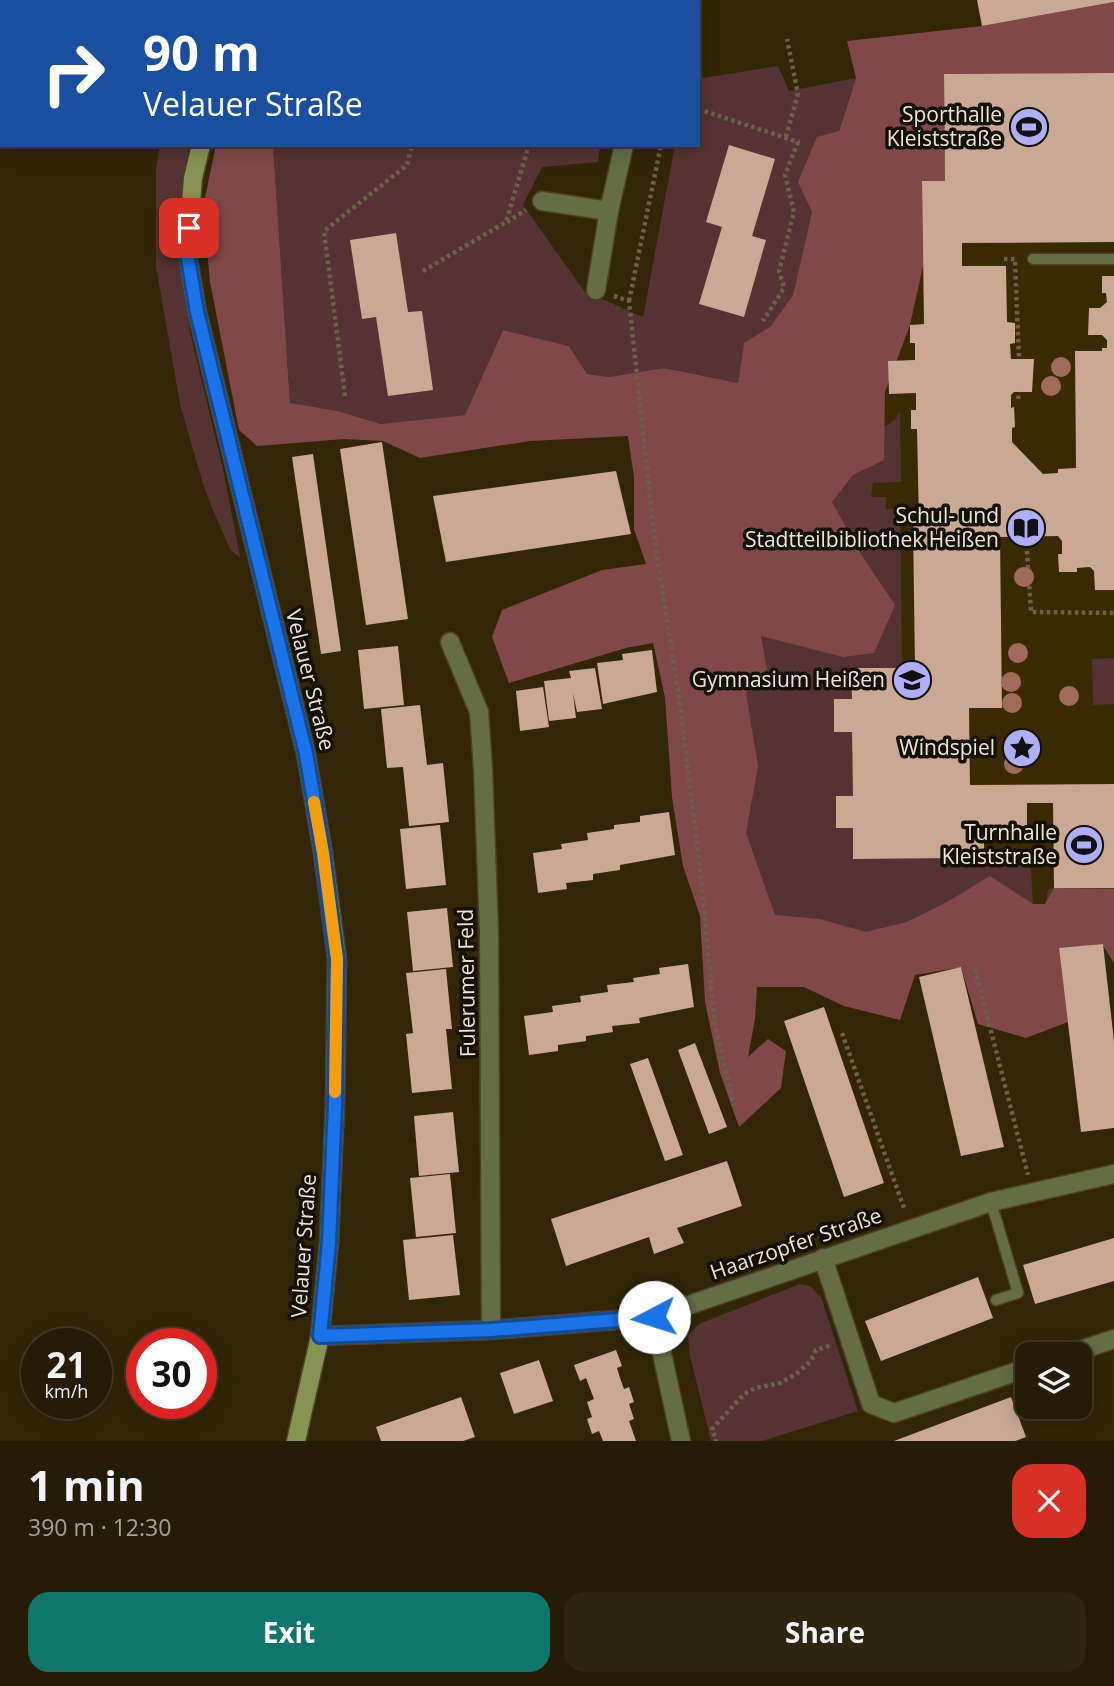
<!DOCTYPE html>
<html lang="en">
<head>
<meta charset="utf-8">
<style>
  :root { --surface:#261c05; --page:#2e250f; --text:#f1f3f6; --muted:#a4a19a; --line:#423a27; --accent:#0f766e }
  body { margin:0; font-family:"Open Sans",sans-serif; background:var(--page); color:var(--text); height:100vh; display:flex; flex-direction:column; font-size:26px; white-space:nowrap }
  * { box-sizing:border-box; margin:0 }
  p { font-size:23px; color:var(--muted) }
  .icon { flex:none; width:38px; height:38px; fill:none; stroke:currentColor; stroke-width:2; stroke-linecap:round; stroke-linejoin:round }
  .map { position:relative; height:1441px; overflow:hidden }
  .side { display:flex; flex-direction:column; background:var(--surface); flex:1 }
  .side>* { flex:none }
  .top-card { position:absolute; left:0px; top:0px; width:700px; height:147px; box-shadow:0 4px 18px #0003,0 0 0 2px var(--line); background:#1a4fa0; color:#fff; overflow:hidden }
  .buttons { position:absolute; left:1015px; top:1342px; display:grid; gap:14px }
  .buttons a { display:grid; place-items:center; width:77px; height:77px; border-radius:14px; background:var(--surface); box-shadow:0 4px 18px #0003,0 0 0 2px var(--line); font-size:35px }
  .speed { position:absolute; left:21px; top:1328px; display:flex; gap:14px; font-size:35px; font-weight:700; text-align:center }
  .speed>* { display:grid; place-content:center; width:91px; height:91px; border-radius:50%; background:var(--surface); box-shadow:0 4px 18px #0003,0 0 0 2px var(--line); line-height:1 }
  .speed small { font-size:18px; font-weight:400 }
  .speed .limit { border:10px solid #d22; background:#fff; color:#111 }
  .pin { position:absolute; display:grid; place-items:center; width:60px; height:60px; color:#fff; margin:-30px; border-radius:14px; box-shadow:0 4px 10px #0006 }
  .me { position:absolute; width:77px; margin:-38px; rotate:265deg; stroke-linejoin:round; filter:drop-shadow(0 0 5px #0008) }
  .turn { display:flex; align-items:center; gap:24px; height:147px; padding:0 28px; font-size:32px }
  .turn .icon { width:91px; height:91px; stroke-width:2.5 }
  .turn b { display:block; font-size:49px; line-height:60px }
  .round { display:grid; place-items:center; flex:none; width:74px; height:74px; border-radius:21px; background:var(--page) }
  .head { display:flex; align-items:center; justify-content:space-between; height:119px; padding:0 28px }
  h1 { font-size:42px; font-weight:700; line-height:52px }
  .primary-button { display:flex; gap:14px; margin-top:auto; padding:14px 28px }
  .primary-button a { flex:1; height:80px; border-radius:21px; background:var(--accent); color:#fff; font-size:28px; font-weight:700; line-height:80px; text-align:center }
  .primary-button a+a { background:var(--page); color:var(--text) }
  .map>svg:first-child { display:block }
</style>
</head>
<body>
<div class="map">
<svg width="1114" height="1441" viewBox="0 0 1114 1441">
  <rect width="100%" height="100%" fill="#322607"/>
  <path fill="#392a02" d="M1114,47V922L754,979L870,72Z"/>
  <path fill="#553332" d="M416,0H611V2H416Z
    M778,66L789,91L856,78L812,212L793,295L771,326L744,343L738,383L664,368L609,377L587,374L569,346L503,330L465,415L381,424L338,411L290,403L273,145H600L598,162L542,167L523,205L584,291L643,317L675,145H698V79Z
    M160,145H189L176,248L190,332L223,469L240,557L231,551L213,510L203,484L180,404L156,267V168Z
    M900,411L901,482L873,483L871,497H886V509L900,508L902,668H851L852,699H834V732H852L853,796H836V828H853L953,857L952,853L984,852L983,860L1020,861L1031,869L1033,904H1045L1048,890L1054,888H1114V911L745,963L712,649L884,427L895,420Z
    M1114,658V704L1093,705L1092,659Z
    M800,1284L810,1286L821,1297L858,1411L762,1441H711L690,1355L688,1335L699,1324Z"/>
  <path fill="#804948" d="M1114,2V73L944,74L945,181H922L923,266L910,325L885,392L884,460L853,475L832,502L862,556L895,605L874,653L843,657L761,636L767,669L746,693L758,766L746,833L775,915L820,919L866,932L907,922L947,902L990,876L1033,904H1045L1054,888L1114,889V963L1102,944L1059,949L1068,1022L1026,1038L978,1024L962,970L957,968L915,975L900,1020L844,1006L804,987H757L755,1019L748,1057L768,1039L786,1051L781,1088L739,1127L720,1073L705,1002L700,916L683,866L672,797L665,697L653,643L626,648L509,683L492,637L502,610L602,570L646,564L634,529V477L628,436L530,441L420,458L383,441L344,439L257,446L239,430L210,282L203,207L216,145H273L290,403L338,411L381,424L465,415L503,330L569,346L587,374L609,377L664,368L738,383L744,343L771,326L793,295L812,212L798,182L817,137L839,131L856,78L847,41L982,26Z"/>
  <path fill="#c9a894" d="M977,0H1114V2L982,26Z
    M1114,73V242L962,243V266H1006L1007,322L1015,323V343L1010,344L1011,359H1034L1032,392H1014L1011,395V408L1014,407L1015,427L1012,428V442L1043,474L1058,473V469L1076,468L1075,351H1102V348H1107V340L1102,335H1088L1089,308H1100L1107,302L1106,293H1102V276H1114V590H1095L1094,571L1090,567L1077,568V572H1059L1058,554H1062V541L1058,536L1000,537L1002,708H969L970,785L1114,784V888H1054L1053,803H1027V833L984,834V852L952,853L953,858L853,859V828H836V796H853L852,732H834V699H852L851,668H915L913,524H919L917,429H911V410H916V393L889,394L888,361L915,360V343H910V325L924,324L922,181H945L944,74Z
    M729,145L775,159L752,236L766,240L744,317L699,304L722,227L706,222Z
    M396,233L408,312L422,311L433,390L388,396L376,317L362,319L350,240Z
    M382,442L408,619L366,625L340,449Z
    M313,454L341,651L321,654L292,457Z
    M616,471L631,534L446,562L433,496Z
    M398,646L404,705L364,709L358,650Z
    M652,650L657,692L603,704L597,663L623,660L622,654Z
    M595,668L602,709L577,712L573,693L576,718L549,721L544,681L571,678L569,671Z
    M543,687L549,727L520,731L516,691Z
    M420,705L427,765L443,763L449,822L409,826L403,767L387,768L381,709Z
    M669,812L675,855L620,865V870L593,874V880L566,883L567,889L538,893L533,853L562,849L561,844L588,840L587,833L614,829V825L640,822V816Z
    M440,825L446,885L406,889L400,829Z
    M447,908L453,967L413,971L407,912Z
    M1103,944L1114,1041V1128L1081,1132L1059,948Z
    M688,964L694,1007L639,1018L640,1023L612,1026L613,1032L586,1036V1041L558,1045V1051L529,1055L524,1016L553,1012L552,1006L581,1002L580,996L608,992L607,985L634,982L633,978L660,974L659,968Z
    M961,967L1004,1147L961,1156L919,977Z
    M446,969L452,1029H446L452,1089L412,1093L406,1034L413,1033L406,973Z
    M824,1007L884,1183L844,1197L784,1021Z
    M695,1043L727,1127L709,1134L678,1050Z
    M648,1058L683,1155L665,1161L630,1064Z
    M453,1112L459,1172L419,1176L414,1116Z
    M727,1161L742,1206L677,1228L684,1243L654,1254L649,1237L566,1266L551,1219Z
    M450,1174L456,1233L416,1237L410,1178Z
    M453,1235L460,1295L409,1300L403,1240Z
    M1114,1238V1281L1035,1304L1023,1265Z
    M978,1277L993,1318L881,1361L865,1321Z
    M616,1350L622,1366L617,1368L620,1378L624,1389L629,1387L634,1402L629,1404L634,1419L629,1421L636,1441H603L599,1431L592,1434L587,1419L592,1417L587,1402L594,1399L586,1378L580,1381L574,1365Z
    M539,1360L553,1401L514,1414L500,1373Z
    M461,1397L475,1437L463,1441H381L376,1427Z
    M1011,1397L1026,1437L1015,1441H894Z"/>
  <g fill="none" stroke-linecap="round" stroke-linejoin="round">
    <g stroke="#4c4124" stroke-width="13">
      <path id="lane" d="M47,0L50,2
        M1033,259H1114
        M991,1202L1018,1293L996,1300"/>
    </g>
    <g stroke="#4c4124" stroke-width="21">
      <path id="street" d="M640,0V2
        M0,73L2,72
        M542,201L609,211
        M596,290L609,211L624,145
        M450,642L479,712L483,769L489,931L491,1330
        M823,1258L871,1404L894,1413L1027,1368
        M654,1317L681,1441
        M320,1336L491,1330L654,1317L991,1202L1114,1174
        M1069,1354L1114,1339"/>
    </g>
    <g stroke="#4c4124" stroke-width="21">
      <path id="secondary" d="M255,2L256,0
        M201,145L193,178L187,253L197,312L306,754L323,853L337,959L335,1105L329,1242L320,1336L296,1441"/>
    </g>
    <path stroke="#6c6147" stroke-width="4.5" stroke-dasharray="3.5 3.5" stroke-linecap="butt" d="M456,2L457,0
      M560,2V0
      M698,109L798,142L785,175L794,212L779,271L784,288L763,321
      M786,137L798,94L787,39
      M507,222L526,210
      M1004,259H1018
      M1015,262L1019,359
      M423,271L506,222L529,145
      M614,296L629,301L655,543L680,704L700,868L715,1025L734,1106
      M629,301L661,145
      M345,396L324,231L407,165L412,145
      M1018,399L1019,392
      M1026,537L1031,612L1114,613
      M975,969L1028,1175
      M842,1033L905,1211
      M714,1441H716L712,1429L744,1394L755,1388L780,1383L796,1374L811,1361L816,1350L832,1345"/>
    <use href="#lane" stroke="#646d44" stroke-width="10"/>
    <use href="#street" stroke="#646d44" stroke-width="18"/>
    <use href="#secondary" stroke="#869351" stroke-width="18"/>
  </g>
  <g fill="#a16b5c">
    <circle cx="1061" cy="367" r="10"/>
    <circle cx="1051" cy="386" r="10"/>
    <circle cx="1024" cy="577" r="10"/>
    <circle cx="1018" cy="653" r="10"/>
    <circle cx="1011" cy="682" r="10"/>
    <circle cx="1069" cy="696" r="10"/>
    <circle cx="1012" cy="703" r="10"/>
    <circle cx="1014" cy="764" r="10"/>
  </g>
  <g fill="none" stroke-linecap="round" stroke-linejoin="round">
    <g stroke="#114b97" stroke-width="18">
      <path id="route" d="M189,228L187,253L197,312L306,754L323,853L333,933L337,959L335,1105L329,1242L320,1336L491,1330L654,1317"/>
    </g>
    <use href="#route" stroke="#1a73e8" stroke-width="12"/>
    <path stroke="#f59e0b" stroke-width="12" d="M314,802L323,853L337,959L335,1092"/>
  </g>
  <defs>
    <g id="stadium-disc" transform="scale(2.0125)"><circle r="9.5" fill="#afaefa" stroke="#151005"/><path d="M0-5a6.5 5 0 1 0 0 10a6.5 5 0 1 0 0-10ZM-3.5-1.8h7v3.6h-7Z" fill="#111"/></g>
    <g id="library-disc" transform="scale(2.0125)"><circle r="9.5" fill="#afaefa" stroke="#151005"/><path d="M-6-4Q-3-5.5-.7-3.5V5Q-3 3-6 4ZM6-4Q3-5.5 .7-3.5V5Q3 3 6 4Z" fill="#111"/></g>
    <g id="school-disc" transform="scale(2.0125)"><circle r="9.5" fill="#afaefa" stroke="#151005"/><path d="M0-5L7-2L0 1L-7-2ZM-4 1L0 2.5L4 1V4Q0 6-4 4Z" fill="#111"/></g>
    <g id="sight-disc" transform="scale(2.0125)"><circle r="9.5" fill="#afaefa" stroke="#151005"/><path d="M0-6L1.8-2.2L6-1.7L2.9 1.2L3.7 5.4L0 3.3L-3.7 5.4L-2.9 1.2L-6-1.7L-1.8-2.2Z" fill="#111"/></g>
  </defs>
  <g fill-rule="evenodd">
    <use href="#stadium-disc" x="1029" y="127"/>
    <use href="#library-disc" x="1026" y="528"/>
    <use href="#school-disc" x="912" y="680"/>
    <use href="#sight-disc" x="1022" y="748"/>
    <use href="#stadium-disc" x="1084" y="845"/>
  </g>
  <g text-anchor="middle" stroke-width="7" stroke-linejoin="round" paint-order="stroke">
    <g font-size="21" fill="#eee6d5" stroke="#151005" text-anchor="end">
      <text x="1002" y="122">Sporthalle<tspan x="1002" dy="24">Kleiststraße</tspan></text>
      <text x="999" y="523">Schul- und<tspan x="999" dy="24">Stadtteilbibliothek Heißen</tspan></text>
      <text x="885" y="687">Gymnasium Heißen</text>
      <text x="995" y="755">Windspiel</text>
      <text x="1057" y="840">Turnhalle<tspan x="1057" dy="24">Kleiststraße</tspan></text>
    </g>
    <g font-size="21" fill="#eee6d5" stroke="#151005">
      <text transform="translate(310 680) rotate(76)" y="7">Velauer Straße</text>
      <text transform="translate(467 983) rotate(-91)" y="7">Fulerumer Feld</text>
      <text transform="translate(796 1244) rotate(-19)" y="7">Haarzopfer Straße</text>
      <text transform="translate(304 1246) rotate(-86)" y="7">Velauer Straße</text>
    </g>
  </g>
</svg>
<div class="buttons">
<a><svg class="icon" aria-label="layers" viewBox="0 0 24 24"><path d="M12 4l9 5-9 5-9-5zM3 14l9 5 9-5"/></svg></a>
</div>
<div class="speed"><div>21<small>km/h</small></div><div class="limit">30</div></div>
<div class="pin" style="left:189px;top:228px;background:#d93025"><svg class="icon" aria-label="arrive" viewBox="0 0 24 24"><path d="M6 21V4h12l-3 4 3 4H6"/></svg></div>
<svg class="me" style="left:654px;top:1317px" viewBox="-20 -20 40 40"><circle r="19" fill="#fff"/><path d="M0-13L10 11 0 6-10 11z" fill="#1a73e8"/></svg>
<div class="top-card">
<div class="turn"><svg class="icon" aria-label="right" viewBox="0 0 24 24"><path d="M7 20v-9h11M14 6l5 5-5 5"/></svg><div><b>90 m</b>Velauer Straße</div></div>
</div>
</div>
<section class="side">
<div class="head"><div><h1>1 min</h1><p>390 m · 12:30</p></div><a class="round" style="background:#d93025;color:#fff"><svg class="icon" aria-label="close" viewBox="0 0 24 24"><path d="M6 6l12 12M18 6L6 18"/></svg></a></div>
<div class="primary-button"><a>Exit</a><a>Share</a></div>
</section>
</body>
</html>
